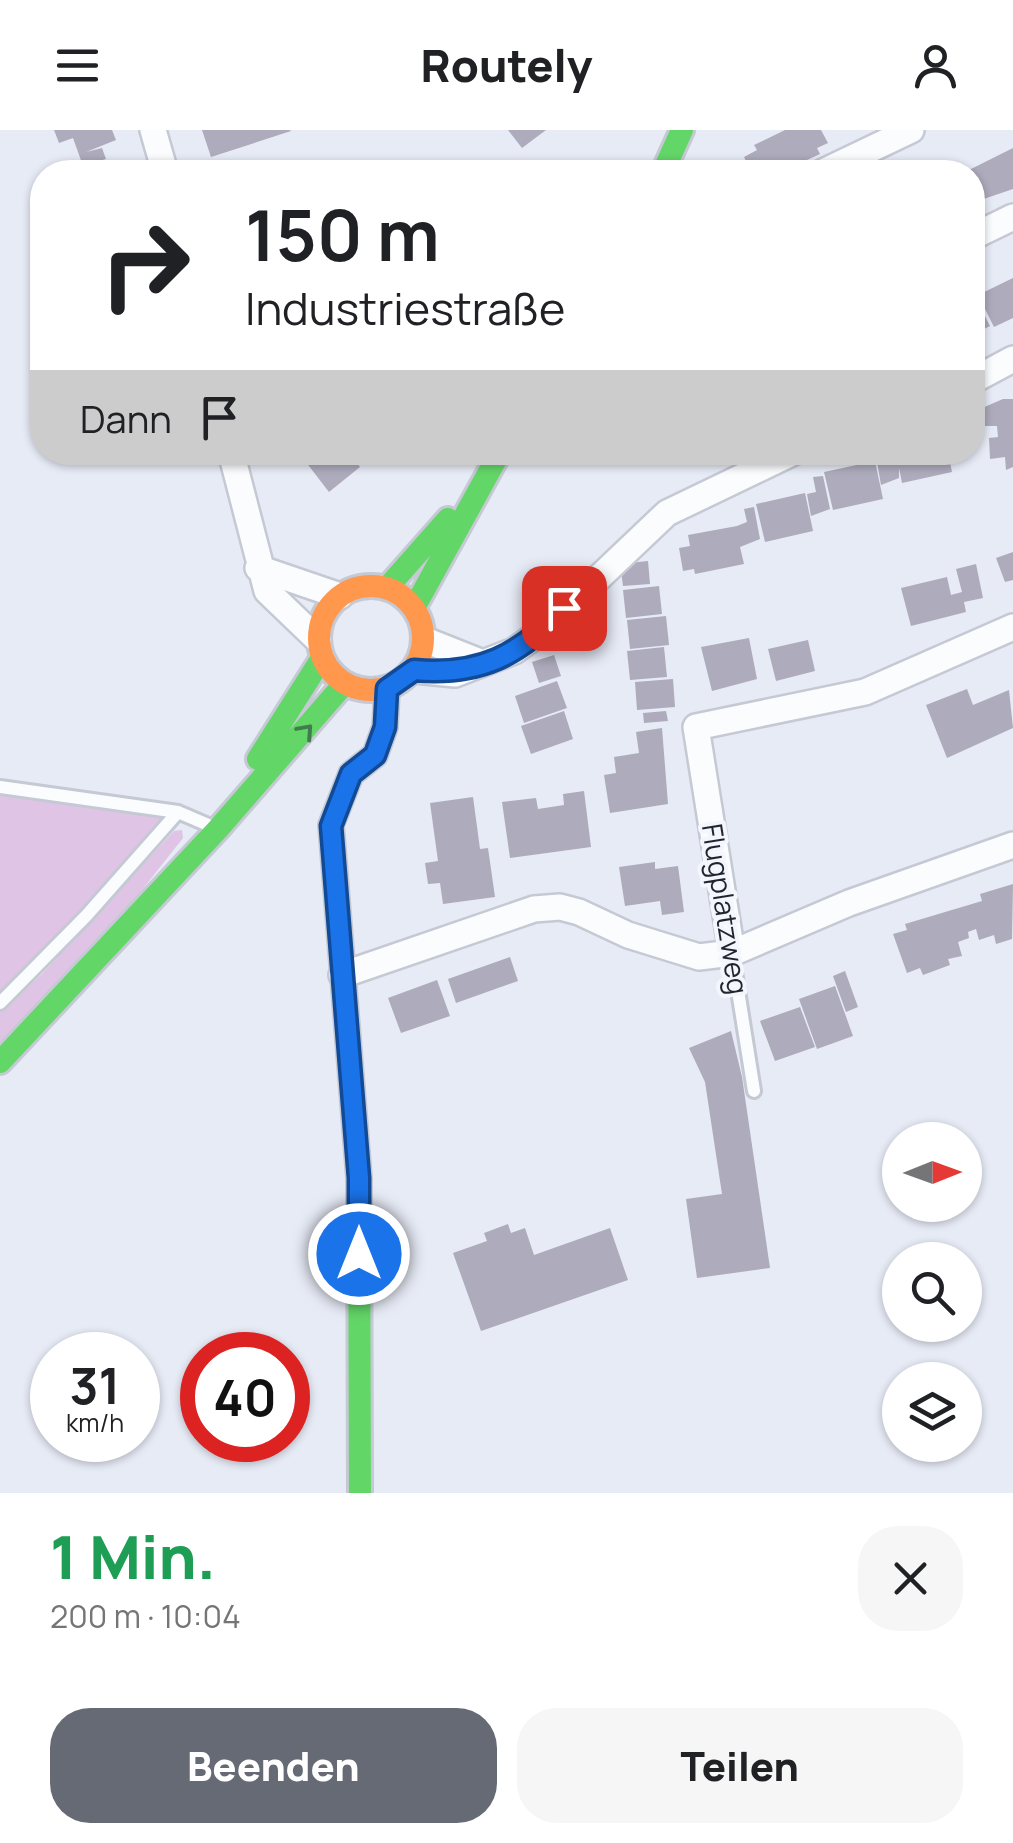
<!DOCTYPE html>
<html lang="de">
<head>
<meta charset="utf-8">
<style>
  :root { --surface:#fff; --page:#f6f6f6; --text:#202124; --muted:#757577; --accent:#656a75 }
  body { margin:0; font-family:Manrope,sans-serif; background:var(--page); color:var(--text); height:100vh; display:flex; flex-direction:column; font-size:38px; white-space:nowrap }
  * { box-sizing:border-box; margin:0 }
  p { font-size:32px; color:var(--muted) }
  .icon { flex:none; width:55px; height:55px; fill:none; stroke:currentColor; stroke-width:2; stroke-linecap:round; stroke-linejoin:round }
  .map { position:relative; height:1363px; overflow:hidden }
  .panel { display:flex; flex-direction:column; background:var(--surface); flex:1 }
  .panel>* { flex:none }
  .hud { position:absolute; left:30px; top:30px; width:955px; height:305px; border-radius:40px; box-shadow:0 2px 8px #0004; background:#fff; color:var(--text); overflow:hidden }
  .needle { width:65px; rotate:89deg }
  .tools { position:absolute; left:882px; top:992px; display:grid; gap:20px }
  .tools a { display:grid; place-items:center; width:100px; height:100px; border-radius:50%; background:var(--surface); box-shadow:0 2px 8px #0004; font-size:50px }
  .speed { position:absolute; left:30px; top:1202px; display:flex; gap:20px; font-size:50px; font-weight:700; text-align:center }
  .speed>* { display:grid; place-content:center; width:130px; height:130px; border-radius:50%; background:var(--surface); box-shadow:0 2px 8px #0004; line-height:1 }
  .speed small { font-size:25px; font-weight:400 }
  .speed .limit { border:15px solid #d22; background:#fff; color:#111 }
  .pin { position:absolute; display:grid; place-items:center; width:85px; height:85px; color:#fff; margin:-42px; border-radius:20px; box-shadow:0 5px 15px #0006 }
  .me { position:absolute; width:110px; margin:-55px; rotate:0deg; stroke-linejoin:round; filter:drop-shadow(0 0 8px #0008) }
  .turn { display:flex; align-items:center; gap:35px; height:210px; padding:0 50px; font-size:45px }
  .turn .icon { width:130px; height:130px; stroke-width:2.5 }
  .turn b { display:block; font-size:70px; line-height:85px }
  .then { display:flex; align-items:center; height:95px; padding:0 50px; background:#0003; gap:20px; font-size:38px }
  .round { display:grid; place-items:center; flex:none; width:105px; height:105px; border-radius:40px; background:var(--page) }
  .summary { display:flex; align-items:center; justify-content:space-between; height:170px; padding:0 50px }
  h1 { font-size:60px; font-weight:800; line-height:75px; color:#1e9e55 }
  .button { display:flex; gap:20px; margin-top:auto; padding:20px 50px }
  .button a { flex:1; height:115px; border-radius:40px; background:var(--accent); color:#fff; font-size:40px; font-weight:800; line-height:115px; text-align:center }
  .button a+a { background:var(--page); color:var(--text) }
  header { display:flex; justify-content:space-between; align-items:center; height:130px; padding:0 50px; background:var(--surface); font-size:45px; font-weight:800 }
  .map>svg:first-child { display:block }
</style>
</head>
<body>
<header><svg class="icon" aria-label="menu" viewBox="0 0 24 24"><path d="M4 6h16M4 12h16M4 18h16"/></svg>Routely<svg class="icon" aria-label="person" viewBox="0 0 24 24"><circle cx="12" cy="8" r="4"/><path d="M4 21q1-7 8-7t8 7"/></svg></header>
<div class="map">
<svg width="1013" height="1363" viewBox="0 0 1013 1363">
  <rect width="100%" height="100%" fill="#e7ebf6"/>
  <path fill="#e0c4e6" d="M0,657L178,682L0,866Z
    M182,700L183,708L123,784L0,913V882L42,844L174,701Z"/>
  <path fill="#adabbc" d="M54,0H112L116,10L86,22L102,18L106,29L83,36L73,8L59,13Z
    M202,0H290L291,1L211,27Z
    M508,0H546L522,18Z
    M785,0H821L828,13L817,18L820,24L781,42H751L744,27L757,20L754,15Z
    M1013,18V59L972,73V42H965Z
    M1013,148V188L994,197L978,165Z
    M980,176L990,196L972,205V180Z
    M1003,269H1013V337L1006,340L1005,327L990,329L989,308L998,307L997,296H983L982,278Z
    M308,322H367L356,331L360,337L329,362L302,327Z
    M896,322H948L952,342L902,353L899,338V348L881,355L877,332L897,328Z
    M875,331L883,369L833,380L824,342Z
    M823,346L830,379L811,386L807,364L816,362L813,347Z
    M805,363L813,401L765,412L756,374Z
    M754,377L760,409L740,417L744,434L695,444L694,439L683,441L679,418L690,416L688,405L737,396L747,392L744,379Z
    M1013,422V450L1005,452L996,428Z
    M648,431L650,454L623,456L620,434Z
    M976,434L983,468L964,472L966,482L911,496L901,458L947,447L951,465L962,462L956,439Z
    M659,456L662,484L626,488L623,460Z
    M666,486L669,515L630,519L627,490Z
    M749,508L757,549L712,561L701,517Z
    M808,510L815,541L776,551L768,519Z
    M664,517L667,547L630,550L627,521Z
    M554,525L561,546L539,553L532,532Z
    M673,549L675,577L637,580L635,552Z
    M557,551L567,578L524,593L515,566Z
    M967,559L973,575L1009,560L1013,598L947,628L926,575Z
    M564,581L573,609L531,624L521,596Z
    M666,581L668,591L644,593L643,583Z
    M662,598L668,674L610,683L604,645L616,643L614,627L639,623L636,602Z
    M584,661L591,717L510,728L502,672L536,668L538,679L564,675L563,664Z
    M473,667L480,719L488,718L495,767L443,774L440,753L428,754L425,733L438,731L430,673Z
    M655,732V739L678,736L684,782L662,785L660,771L625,776L619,737Z
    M1013,754L1012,809L996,814L994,805L979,810L976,799L968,802L969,808L958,812L962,826L948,829L950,835L923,845L920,838L907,843L893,804L907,800L905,794L982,771L980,764Z
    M510,827L518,851L456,873L448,849Z
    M845,841L858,877L846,882L833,846Z
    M437,850L450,886L401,903L388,868Z
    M835,856L853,906L817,919L799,869Z
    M800,877L815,917L775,931L760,891Z
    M731,901L742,947L770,1138L697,1148L686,1069L722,1064L705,952L689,918Z
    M508,1094L511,1103L525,1098L534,1125L610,1098L628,1150L481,1201L453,1123L487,1111L484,1103Z"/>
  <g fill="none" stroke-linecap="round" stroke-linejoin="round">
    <g stroke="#c5c9d4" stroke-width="18">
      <path id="lane" d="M0,657L178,682L213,697
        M732,823L754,961
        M0,873L86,786L178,682"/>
    </g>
    <g stroke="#c5c9d4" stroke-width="30">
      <path id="street" d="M153,0L165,42
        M823,42L911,0
        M972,107L1013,87
        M972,251L1013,229
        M231,322L267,461L318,510
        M258,438L340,466
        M425,510L483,533
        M414,540L455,544L514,521L546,498L667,383L794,322
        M732,823L696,597L865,562L1013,497
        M342,845L534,779L560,777L579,782L628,805L699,827L732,823L849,773L1013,715"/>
    </g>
    <g stroke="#c5c9d4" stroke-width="28">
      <path id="fast" d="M663,42L682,0
        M387,458L448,389
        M414,478L500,322
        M258,629L322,528
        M0,932L218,699L344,554
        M360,1363L359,1048L331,695L351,644L375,625L385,597L387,559"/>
    </g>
    <g stroke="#c5c9d4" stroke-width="28">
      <path id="slow" d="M319 508a52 52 0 1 1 104 0a52 52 0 1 1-104 0Z"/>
    </g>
    <use href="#lane" stroke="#fbfcfe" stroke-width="12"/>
    <use href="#street" stroke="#fbfcfe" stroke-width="25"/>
    <use href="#fast" stroke="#63d668" stroke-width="22"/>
    <use href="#slow" stroke="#ff974d" stroke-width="22"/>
  </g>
  <defs><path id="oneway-chevron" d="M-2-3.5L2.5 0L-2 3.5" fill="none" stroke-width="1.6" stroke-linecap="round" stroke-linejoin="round" transform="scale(2.5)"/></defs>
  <use stroke="#417d4c" href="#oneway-chevron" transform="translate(306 601) rotate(-48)"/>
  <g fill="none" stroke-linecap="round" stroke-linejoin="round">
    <g stroke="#114b97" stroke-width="25">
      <path id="route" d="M359,1124V1048L331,696L351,644L375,625L385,597L387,559L414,540C479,546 519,526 564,478"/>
    </g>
    <use href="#route" stroke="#1a73e8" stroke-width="18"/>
  </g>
  <g text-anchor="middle" stroke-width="8" stroke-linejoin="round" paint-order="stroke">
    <g font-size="28" fill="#1f242f" stroke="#f3f6fc">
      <text transform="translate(725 779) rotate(81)" y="10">Flugplatzweg</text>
    </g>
  </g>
</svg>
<div class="tools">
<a><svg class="needle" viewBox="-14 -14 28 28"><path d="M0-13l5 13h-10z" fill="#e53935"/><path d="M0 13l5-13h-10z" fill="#757577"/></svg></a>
<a><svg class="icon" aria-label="search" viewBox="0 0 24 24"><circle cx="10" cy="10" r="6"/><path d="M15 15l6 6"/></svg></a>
<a><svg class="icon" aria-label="layers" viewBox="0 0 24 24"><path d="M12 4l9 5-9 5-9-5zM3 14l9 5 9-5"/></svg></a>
</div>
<div class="speed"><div>31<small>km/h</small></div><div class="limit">40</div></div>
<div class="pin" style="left:564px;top:478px;background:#d93025"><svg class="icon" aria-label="arrive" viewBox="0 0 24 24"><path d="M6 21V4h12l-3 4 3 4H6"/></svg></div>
<svg class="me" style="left:359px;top:1124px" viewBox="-20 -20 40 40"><circle r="17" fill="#1a73e8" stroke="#fff" stroke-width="3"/><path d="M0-11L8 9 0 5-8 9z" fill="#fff"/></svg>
<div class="hud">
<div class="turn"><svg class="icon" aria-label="right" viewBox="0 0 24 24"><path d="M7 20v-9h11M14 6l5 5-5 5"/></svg><div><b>150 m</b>Industriestraße</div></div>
<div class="then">Dann<svg class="icon" aria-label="arrive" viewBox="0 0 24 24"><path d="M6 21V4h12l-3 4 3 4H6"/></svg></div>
</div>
</div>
<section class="panel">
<div class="summary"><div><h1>1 Min.</h1><p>200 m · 10:04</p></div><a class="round"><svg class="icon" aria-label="close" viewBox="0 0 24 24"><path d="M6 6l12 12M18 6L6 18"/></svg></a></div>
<div class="button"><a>Beenden</a><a>Teilen</a></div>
</section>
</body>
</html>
